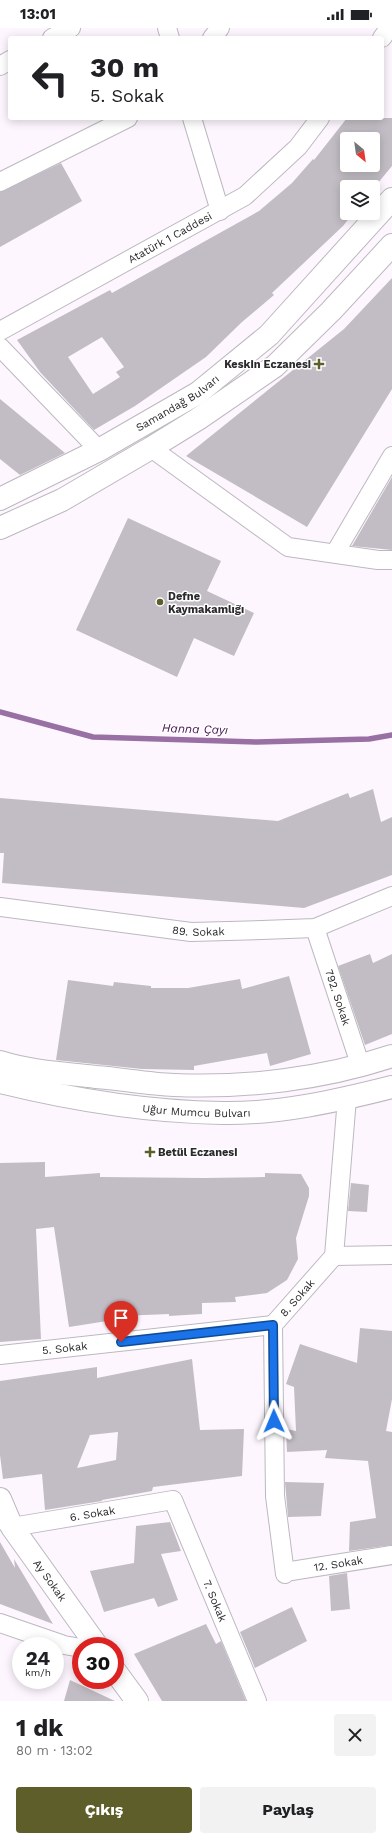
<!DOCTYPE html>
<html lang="tr">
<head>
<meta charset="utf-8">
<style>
  :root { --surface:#fff; --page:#f2f2f2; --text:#202124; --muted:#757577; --accent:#5e5e2b }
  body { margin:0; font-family:"Work Sans",sans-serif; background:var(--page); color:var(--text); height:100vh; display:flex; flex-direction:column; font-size:15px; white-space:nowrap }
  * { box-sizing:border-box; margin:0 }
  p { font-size:13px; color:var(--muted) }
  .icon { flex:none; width:22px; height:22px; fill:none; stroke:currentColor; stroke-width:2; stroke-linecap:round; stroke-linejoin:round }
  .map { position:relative; height:1673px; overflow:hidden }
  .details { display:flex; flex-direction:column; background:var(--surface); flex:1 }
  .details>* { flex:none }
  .top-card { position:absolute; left:8px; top:8px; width:376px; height:84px; border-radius:4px; box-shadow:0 2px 10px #0003; background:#fff; color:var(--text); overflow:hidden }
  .needle { width:26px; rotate:151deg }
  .buttons { position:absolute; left:340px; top:104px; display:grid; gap:8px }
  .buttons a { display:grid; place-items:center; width:40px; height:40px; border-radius:4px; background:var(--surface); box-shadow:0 2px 10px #0003; font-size:20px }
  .speed { position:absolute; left:12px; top:1609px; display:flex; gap:8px; font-size:20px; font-weight:700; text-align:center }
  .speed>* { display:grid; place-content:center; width:52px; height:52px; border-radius:50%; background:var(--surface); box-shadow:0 2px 10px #0003; line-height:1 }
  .speed small { font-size:10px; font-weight:400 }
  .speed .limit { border:6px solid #d22; background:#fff; color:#111 }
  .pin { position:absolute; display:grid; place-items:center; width:34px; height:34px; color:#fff; margin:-41px -17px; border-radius:50% 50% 50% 0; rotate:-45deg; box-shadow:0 0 4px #0007 }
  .pin .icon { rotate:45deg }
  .me { position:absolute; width:44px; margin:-22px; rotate:359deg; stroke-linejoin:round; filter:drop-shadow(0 0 3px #0008) }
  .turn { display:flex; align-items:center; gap:14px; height:84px; padding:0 16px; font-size:18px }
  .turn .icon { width:52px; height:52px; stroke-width:2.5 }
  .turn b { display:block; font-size:28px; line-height:34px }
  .round { display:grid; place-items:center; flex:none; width:42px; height:42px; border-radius:4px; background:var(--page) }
  .head { display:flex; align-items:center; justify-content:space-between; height:68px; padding:0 16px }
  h1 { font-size:24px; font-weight:700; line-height:30px }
  .primary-button { display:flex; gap:8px; margin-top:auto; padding:8px 16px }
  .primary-button a { flex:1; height:46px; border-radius:4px; background:var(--accent); color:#fff; font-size:16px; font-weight:700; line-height:46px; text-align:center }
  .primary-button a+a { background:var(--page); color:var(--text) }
  .status { display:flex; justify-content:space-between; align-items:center; height:28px; padding:0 20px; background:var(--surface); direction:ltr }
  .status svg { height:11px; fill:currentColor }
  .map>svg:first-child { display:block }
</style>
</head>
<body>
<div class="status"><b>13:01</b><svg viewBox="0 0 49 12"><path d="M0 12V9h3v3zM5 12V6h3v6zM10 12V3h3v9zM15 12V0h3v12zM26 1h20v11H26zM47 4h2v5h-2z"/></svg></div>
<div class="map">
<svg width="392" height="1673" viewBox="0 0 392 1673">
  <rect width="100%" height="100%" fill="#fdf6fe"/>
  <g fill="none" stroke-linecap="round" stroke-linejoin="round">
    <path stroke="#9870a3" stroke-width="5.5" d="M0,684L93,709L257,714L369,711L392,707"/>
  </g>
  <path fill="#c2bdc4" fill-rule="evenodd" d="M347,90H392V138L373,161V159H347V185H353L343,198L272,265L274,267L242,294L206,329L135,378L94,402L40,344L17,312L110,262L112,265L259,183L292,155L313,131L314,132ZM347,111H373V137H347ZM102,309L124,339L116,344L120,349L93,366L68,329Z
    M61,135L82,173L0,219V164Z
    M392,250V361L307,499L186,428L344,301Z
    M0,371L11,380L65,425L20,447L0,431Z
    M392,449V522L352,518Z
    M128,490L221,533L207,563L254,585L234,628L194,610L177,649L76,602Z
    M373,761L381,794L392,789V847L304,880L2,855L4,825H0V770L278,793L348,765L350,770Z
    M370,926L373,935L392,926V1006L365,1017L338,938Z
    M289,948L311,1026L270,1038L267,1025L194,1038V1042L142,1041L56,1032L68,952L113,958L114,954L151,958V960H188L240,951L242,961Z
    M45,1134V1149L100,1145V1149L204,1150L265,1149V1145L301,1146L309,1160V1168L296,1210L298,1231L287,1252L267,1265L235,1269L236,1274L202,1275V1286L169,1288V1286L120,1288V1291L69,1299L54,1199L36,1201L41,1311L0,1314V1135Z
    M351,1155L369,1157L367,1184L348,1183Z
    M360,1300L392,1303V1371L386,1403L392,1404V1517L349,1523L350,1494L376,1490L368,1433L325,1430L327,1422L287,1424L286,1401L296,1403L294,1359L286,1356L300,1316L357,1335Z
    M192,1331L200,1402L244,1401L242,1448L153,1459L152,1463L102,1472V1473L45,1482L42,1446L3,1451L0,1427V1353L97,1339V1350ZM118,1404L116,1432L77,1440L90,1407Z
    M285,1454L324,1455L321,1488L288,1489Z
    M170,1494L181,1523L161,1526L178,1572L158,1579L154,1570L104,1584L90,1543L134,1535L136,1498Z
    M0,1514L15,1540L14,1531L53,1596L0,1576Z
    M347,1545L350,1581L331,1583L329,1548Z
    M292,1579L307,1613L255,1640L240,1604Z
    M206,1596L216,1616L221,1613L246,1673H162L134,1626Z
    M70,1652L115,1673H64Z"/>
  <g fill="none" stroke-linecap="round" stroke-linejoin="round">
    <g stroke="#bdb8bf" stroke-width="20">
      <g id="minor">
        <path d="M167,0L170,10"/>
        <path d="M52,10L71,0"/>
        <path d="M212,10L220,0"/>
        <path d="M382,10L389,0"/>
        <path d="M0,38L10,32"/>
        <path d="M192,90L220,183"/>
        <path d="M0,154L128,90"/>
        <path id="s1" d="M0,303L245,168L298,119L320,90"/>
        <path d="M0,319L99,422"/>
        <path d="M151,420L288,519L378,532H392"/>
        <path d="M335,525L392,428"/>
        <path id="s2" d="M0,879L191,904L262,902L315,900L392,868"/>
        <path id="s3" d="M315,900L361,1039"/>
        <path d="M334,1228L392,1227"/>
        <path id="s4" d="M0,1327L273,1297"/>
        <path id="s5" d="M3,1492L12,1499L173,1472L257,1673"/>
        <path id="s6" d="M285,1544L392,1527"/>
        <path id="s7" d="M285,1546L275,1468L273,1297L334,1228L347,1070"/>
        <path d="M0,1595L64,1617L81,1620"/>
      </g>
    </g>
    <g stroke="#bdb8bf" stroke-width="24">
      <g id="secondary">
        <path id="s8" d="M0,1471L12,1499L97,1618"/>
        <path d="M115,1643L137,1673"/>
      </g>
    </g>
    <g stroke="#bdb8bf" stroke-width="24">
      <g id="primary">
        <path d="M0,1034C31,1044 64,1045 96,1049C122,1051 148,1056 174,1057C246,1060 323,1051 392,1028"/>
        <path id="s9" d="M0,1054C73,1072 147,1084 222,1085C279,1086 337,1073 392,1059"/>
      </g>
    </g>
    <g stroke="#bdb8bf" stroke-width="24">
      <g id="trunk">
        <path id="s10" d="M0,471L99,422L198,365L269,307L392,171"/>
        <path d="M0,500L62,472L151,420L198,391L275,338L331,283L392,217"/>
      </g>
    </g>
    <use href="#minor" stroke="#fff" stroke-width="18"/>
    <use href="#secondary" stroke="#fff" stroke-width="22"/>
    <use href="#primary" stroke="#fff" stroke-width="22"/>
    <use href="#trunk" stroke="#fff" stroke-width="22"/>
  </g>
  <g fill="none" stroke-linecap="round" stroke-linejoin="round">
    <g stroke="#114b97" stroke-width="10">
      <path id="route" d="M121,1314L273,1297L274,1393"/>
    </g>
    <use href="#route" stroke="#1a73e8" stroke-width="7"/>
  </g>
  <g fill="#5e5e2b" stroke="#fff" stroke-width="1.5">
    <path d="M317 330h4v4h4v4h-4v4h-4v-4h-4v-4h4z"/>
    <circle cx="160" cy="574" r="4"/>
    <path d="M148 1118h4v4h4v4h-4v4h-4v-4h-4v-4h4z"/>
  </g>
  <g text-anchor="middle" stroke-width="3" stroke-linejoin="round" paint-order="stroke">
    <g font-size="11" fill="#2b292c" stroke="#fff">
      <text dy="4" stroke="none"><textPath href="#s1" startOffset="194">Atatürk 1 Caddesi</textPath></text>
      <text dy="4" stroke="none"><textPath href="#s10" startOffset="202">Samandağ Bulvarı</textPath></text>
      <text dy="4" stroke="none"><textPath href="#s2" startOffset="200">89. Sokak</textPath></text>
      <text dy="4" stroke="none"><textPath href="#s3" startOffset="73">792. Sokak</textPath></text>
      <text dy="4" stroke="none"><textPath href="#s9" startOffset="199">Uğur Mumcu Bulvarı</textPath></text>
      <text dy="4" stroke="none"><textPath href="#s7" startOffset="286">8. Sokak</textPath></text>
      <text dy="4" stroke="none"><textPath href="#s4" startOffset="65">5. Sokak</textPath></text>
      <text dy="4" stroke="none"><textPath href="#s5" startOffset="93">6. Sokak</textPath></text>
      <text dy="4" stroke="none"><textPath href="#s6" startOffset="54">12. Sokak</textPath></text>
      <text dy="4" stroke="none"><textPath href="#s8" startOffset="96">Ay Sokak</textPath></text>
      <text dy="4" stroke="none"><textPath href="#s5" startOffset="284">7. Sokak</textPath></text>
    </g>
    <g font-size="11" font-weight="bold" fill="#2b292c" stroke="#fff" text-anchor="start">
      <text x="311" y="340" text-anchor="end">Keskin Eczanesi</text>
      <text x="168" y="572">Defne<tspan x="168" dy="13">Kaymakamlığı</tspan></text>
      <text x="158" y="1128">Betül Eczanesi</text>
    </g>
    <g font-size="12" font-style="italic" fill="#451052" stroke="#fff">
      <text transform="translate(195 701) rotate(2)" y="4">Hanna Çayı</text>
    </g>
  </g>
</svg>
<div class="buttons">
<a><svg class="needle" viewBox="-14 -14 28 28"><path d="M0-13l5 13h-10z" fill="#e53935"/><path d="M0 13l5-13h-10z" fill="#757577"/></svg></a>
<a><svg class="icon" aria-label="layers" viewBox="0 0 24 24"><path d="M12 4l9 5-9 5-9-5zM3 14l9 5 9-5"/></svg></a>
</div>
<div class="speed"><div>24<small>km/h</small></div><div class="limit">30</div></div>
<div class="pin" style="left:121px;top:1314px;background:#d93025"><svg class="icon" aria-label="arrive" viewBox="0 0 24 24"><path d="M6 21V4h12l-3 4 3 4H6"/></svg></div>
<svg class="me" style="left:274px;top:1393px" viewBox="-20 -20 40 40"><path d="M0-17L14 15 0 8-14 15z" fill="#1a73e8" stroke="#fff" stroke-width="4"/></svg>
<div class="top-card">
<div class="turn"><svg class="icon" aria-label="left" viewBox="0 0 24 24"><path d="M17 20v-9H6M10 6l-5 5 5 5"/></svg><div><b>30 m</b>5. Sokak</div></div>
</div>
</div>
<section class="details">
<div class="head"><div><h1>1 dk</h1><p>80 m · 13:02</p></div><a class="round"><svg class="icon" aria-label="close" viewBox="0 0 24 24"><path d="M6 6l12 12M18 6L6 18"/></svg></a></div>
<div class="primary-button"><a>Çıkış</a><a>Paylaş</a></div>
</section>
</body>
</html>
